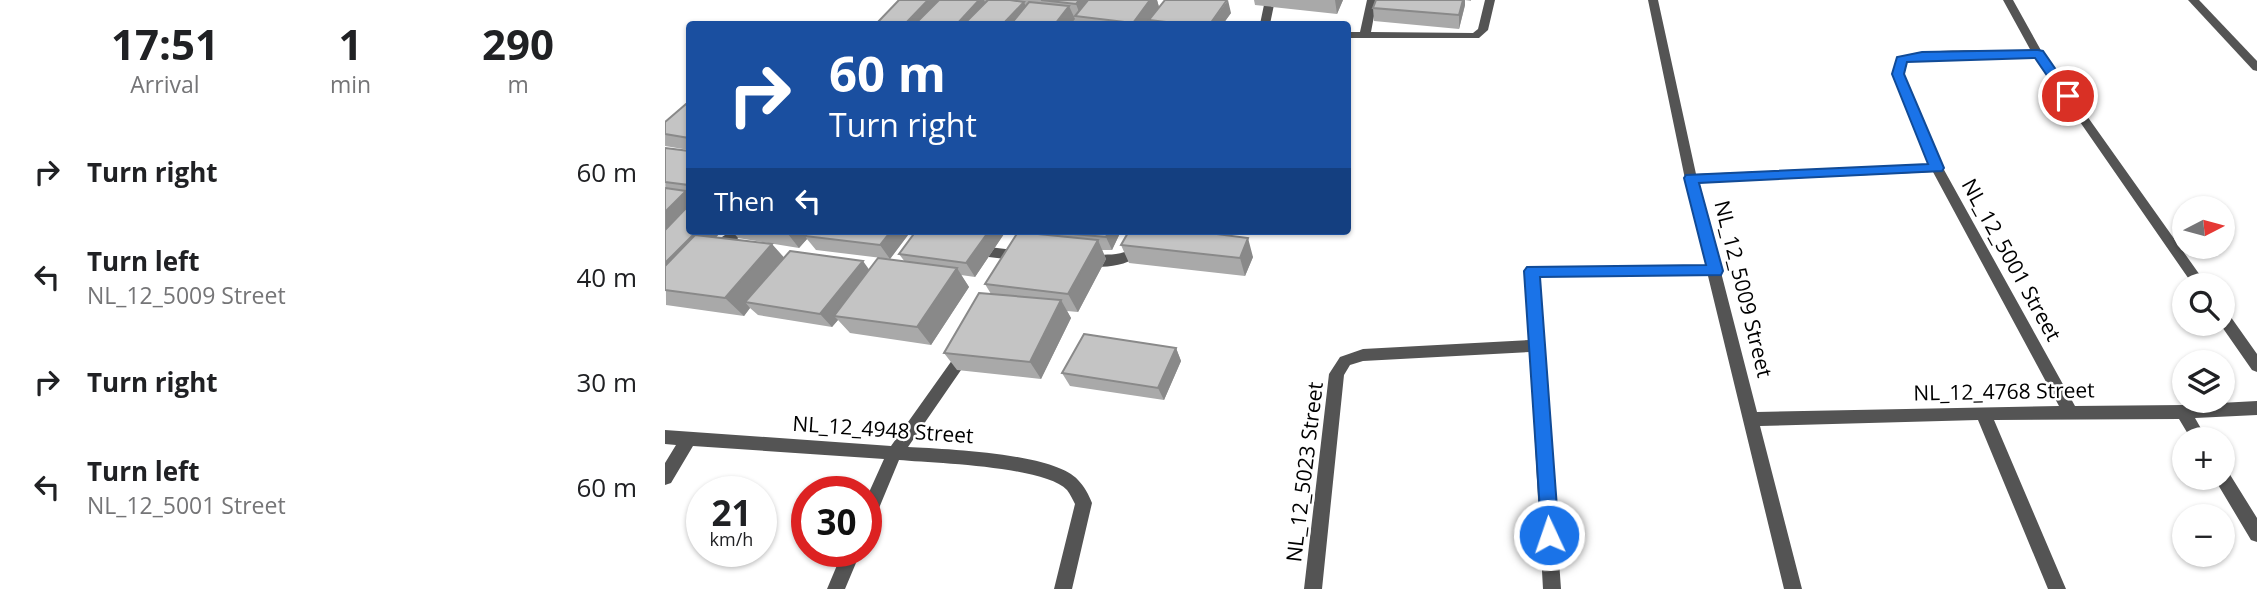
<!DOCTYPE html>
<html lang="en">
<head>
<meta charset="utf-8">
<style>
  :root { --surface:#fff; --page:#f2f2f2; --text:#202124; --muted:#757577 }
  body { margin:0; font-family:"Open Sans",sans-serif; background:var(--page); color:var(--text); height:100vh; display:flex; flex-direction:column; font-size:26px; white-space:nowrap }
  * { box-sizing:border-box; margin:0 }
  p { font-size:23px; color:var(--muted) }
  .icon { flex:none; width:38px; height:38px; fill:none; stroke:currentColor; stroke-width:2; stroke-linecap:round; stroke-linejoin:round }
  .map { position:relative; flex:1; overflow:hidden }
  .drawer { display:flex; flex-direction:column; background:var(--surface); width:665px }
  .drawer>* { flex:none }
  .top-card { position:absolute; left:21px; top:21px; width:665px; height:214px; border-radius:7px; box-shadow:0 2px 5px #0004; background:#1a4fa0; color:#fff; overflow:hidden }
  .needle { width:46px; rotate:84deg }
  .fabs { position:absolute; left:1507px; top:196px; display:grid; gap:14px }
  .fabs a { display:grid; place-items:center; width:63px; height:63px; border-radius:50%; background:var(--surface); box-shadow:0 2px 5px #0004; font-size:35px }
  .speed { position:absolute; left:21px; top:476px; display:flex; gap:14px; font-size:35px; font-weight:700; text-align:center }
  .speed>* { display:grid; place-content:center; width:91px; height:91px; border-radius:50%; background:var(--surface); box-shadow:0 2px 5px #0004; line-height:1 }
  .speed small { font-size:18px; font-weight:400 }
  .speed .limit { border:10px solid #d22; background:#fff; color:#111 }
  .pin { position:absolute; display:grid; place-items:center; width:60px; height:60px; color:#fff; margin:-30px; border:4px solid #fff; border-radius:50%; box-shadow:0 2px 7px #0007 }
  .me { position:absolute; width:77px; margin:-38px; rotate:357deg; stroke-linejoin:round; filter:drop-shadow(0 0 5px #0008) }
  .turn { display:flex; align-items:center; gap:24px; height:147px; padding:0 28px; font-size:32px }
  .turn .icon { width:91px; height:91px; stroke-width:2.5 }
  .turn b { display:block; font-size:49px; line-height:60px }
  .then { display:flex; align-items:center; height:66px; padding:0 28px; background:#0003; gap:14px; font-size:26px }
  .eta { display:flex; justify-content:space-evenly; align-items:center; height:119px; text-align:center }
  .eta b { font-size:42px; font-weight:700; line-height:49px }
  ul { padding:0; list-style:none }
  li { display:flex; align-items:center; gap:21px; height:105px; padding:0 28px }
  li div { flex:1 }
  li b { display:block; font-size:26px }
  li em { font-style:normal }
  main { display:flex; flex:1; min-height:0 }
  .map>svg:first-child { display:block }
</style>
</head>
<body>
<main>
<section class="drawer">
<div class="eta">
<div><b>17:51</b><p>Arrival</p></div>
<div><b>1</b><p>min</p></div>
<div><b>290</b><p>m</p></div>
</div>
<ul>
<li><svg class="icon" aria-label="right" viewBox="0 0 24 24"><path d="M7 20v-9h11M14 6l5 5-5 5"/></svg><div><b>Turn right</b></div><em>60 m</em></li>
<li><svg class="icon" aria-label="left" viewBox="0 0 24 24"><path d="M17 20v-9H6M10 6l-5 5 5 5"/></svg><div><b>Turn left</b><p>NL_12_5009 Street</p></div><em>40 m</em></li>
<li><svg class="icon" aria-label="right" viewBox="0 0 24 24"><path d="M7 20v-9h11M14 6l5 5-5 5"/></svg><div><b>Turn right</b></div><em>30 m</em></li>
<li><svg class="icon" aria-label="left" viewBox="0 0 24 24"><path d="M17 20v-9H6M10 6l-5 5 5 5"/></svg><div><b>Turn left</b><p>NL_12_5001 Street</p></div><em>60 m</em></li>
</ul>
</section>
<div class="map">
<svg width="1592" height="589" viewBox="0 0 1592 589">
  <rect width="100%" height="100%" fill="#fff"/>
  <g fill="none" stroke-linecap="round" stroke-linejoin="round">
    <path fill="#545454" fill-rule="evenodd" d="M600,0H610L605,24H595Z
      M702,0H712L706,32L808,33L813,29L820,0H830L823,30L814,38H682V32H695Z
      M983,0H993L1031,174L1264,164L1227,74L1232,59C1249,47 1340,51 1366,51L1338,0H1348L1378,54L1542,285H1528L1370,57L1257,59L1242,62L1239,74L1278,168L1410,406L1518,405L1592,401V415L1530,418L1542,439H1526L1514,419L1329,420L1401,589H1383L1313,420L1095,426L1137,589H1119L1043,276H874L896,589H878L865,352L698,361L685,365L679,375L657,589H639L664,374L675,357L698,349L864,340L860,271L867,266H1041L1020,179ZM1268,172L1394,406L1092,412L1033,183Z
      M66,231H82L55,253H45L43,249L45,245Z
      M485,231H499C482,259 450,273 417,264L415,260C428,246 460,269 485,231Z
      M307,245L357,251L364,256L357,261L307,255L300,250Z
      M1558,311L1563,313L1592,354V372L1587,370L1555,324H1558Z
      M300,347L305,349L307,353L305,357L243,447C280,449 389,453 413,480C419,486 424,495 427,503L407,589H389L410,504C408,500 405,494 402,490C379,466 268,463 234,460L207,525L201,527V499L219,459L28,446L6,483L0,485V463L11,445L0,444V430L226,446L295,349Z
      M1558,471L1564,473L1592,518V542L1586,540L1552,483L1550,478H1558Z
      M178,551H196L180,589H162Z"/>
    <path fill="#545454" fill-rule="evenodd" d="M1523,0H1534L1592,61V71L1588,70Z"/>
  </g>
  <path fill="#a9a9a9" d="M234,0H492L494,7L566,13L558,24H486L484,21L482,24H211Z
    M589,0H678L672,14L590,5Z
    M711,0H806V1L800,0V5L794,29L709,21L708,8Z
    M24,104V150L0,146V122Z
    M0,148L24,151V231H57L51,237L119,258L204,270L240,262L234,254L341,231L310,277L296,275L304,287L266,345L185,333L173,320L167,327L93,315L85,308L79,316L1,305Z
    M67,231H246L225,259L151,250L142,239L134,248L73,238Z
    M456,231L447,250H437L441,259L413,312L402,311L406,318L376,379L292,370L279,353L326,294L320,284L376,234L374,232Z
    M566,231L564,236L588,257L580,276L464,263L456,245Z
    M511,348L516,361L499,400L405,386L397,373Z"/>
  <path fill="#898989" d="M263,0H275L260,24H240Z
    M314,0H319L324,10L311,24H292Z
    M414,0H427L416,17L411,4Z
    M485,0H492L494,7L482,24H468V23Z
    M563,0L566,13L558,24H545Z
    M670,0H678L672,14Z
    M798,0H800V5L794,29V15Z
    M359,2L365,15L357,24H338Z
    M404,6L410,19L406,24H390Z
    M21,191L24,195V224L0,243V212Z
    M32,231H57L1,290H0V263Z
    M126,231H149L140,236L142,239L134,248L123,234Z
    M226,231H246L225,259L215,245Z
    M324,231H341L310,277L301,263Z
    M444,231H456L447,250L441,237Z
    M552,231H566L556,253L551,234Z
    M583,238L588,257L580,276L575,258Z
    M433,240L441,259L413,312L403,294Z
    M107,244L124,263L80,302L85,308L79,316L60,298Z
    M198,261L208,275L169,316L173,320L167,327L155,314Z
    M292,268L304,287L266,345L252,327Z
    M396,300L406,318L376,379L365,362Z
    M511,348L516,361L499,400L493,388Z"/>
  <path fill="#c4c4c4" stroke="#898989" stroke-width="2" d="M234,0H263L240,24H211Z
    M274,0H314L292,24H250Z
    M323,0H345L359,2L338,24H299Z
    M376,0H414L411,4Z
    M423,0H485L468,23L410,16Z
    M500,0H562L545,24H518L484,20Z
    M711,0H798L794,15L708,8Z
    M364,2L404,6L390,24H346Z
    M407,22L432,24H405Z
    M21,104H24V138L0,134V122Z
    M0,148L24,151V185L0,182Z
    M0,188L21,191L0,212Z
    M24,205V231H32L0,263V230Z
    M102,231H126L123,234Z
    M144,231H226L215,245L140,236Z
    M251,231H324L301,263L234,254Z
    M375,231H444L441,237Z
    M464,231H552L551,234L583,238L575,258L456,245Z
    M353,232L433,240L403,294L320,284Z
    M30,235L107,244L60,298L0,290V266Z
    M125,251L198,261L155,314L80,302Z
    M213,258L292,268L252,327L169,316Z
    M314,293L396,300L365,362L279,353Z
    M419,334L511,348L493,388L397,373Z"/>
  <path fill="#1a73e8" stroke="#114b97" stroke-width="2" d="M1373,50L1378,51L1407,93V99H1398L1370,58L1242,62L1239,74L1279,168L1277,171L1034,183L1058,271L1056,275L875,277L894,535L891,541L884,544L877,541L859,271L862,267L1041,265L1019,178L1021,175L1263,164L1227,74L1232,57L1257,52Z"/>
  <g text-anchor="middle" stroke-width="5" stroke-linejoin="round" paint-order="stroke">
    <g font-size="21" fill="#000" stroke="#fff">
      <text transform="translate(1346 260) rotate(61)" y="7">NL_12_5001 Street</text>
      <text transform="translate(1078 289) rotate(76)" y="7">NL_12_5009 Street</text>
      <text transform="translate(1339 392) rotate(-1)" y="7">NL_12_4768 Street</text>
      <text transform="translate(218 430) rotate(4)" y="7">NL_12_4948 Street</text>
      <text transform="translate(640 472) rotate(-83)" y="7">NL_12_5023 Street</text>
    </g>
  </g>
</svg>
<div class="fabs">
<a><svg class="needle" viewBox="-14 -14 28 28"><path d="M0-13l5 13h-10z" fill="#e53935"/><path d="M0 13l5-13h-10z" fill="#757577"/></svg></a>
<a><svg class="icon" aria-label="search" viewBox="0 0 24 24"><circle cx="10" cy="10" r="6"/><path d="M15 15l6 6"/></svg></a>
<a><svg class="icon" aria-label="layers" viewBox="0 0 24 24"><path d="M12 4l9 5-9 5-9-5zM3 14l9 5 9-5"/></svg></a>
<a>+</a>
<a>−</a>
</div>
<div class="speed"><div>21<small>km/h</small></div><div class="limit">30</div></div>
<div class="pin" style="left:1403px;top:96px;background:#d93025"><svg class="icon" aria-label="arrive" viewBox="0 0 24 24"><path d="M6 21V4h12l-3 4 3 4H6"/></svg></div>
<svg class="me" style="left:884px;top:535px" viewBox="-20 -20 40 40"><circle r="17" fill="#1a73e8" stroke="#fff" stroke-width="3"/><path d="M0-11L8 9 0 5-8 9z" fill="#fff"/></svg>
<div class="top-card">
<div class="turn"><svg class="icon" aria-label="right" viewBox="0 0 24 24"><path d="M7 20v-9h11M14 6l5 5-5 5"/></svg><div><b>60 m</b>Turn right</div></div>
<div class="then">Then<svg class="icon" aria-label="left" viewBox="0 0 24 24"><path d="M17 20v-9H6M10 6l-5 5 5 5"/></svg></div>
</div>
</div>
</main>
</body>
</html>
